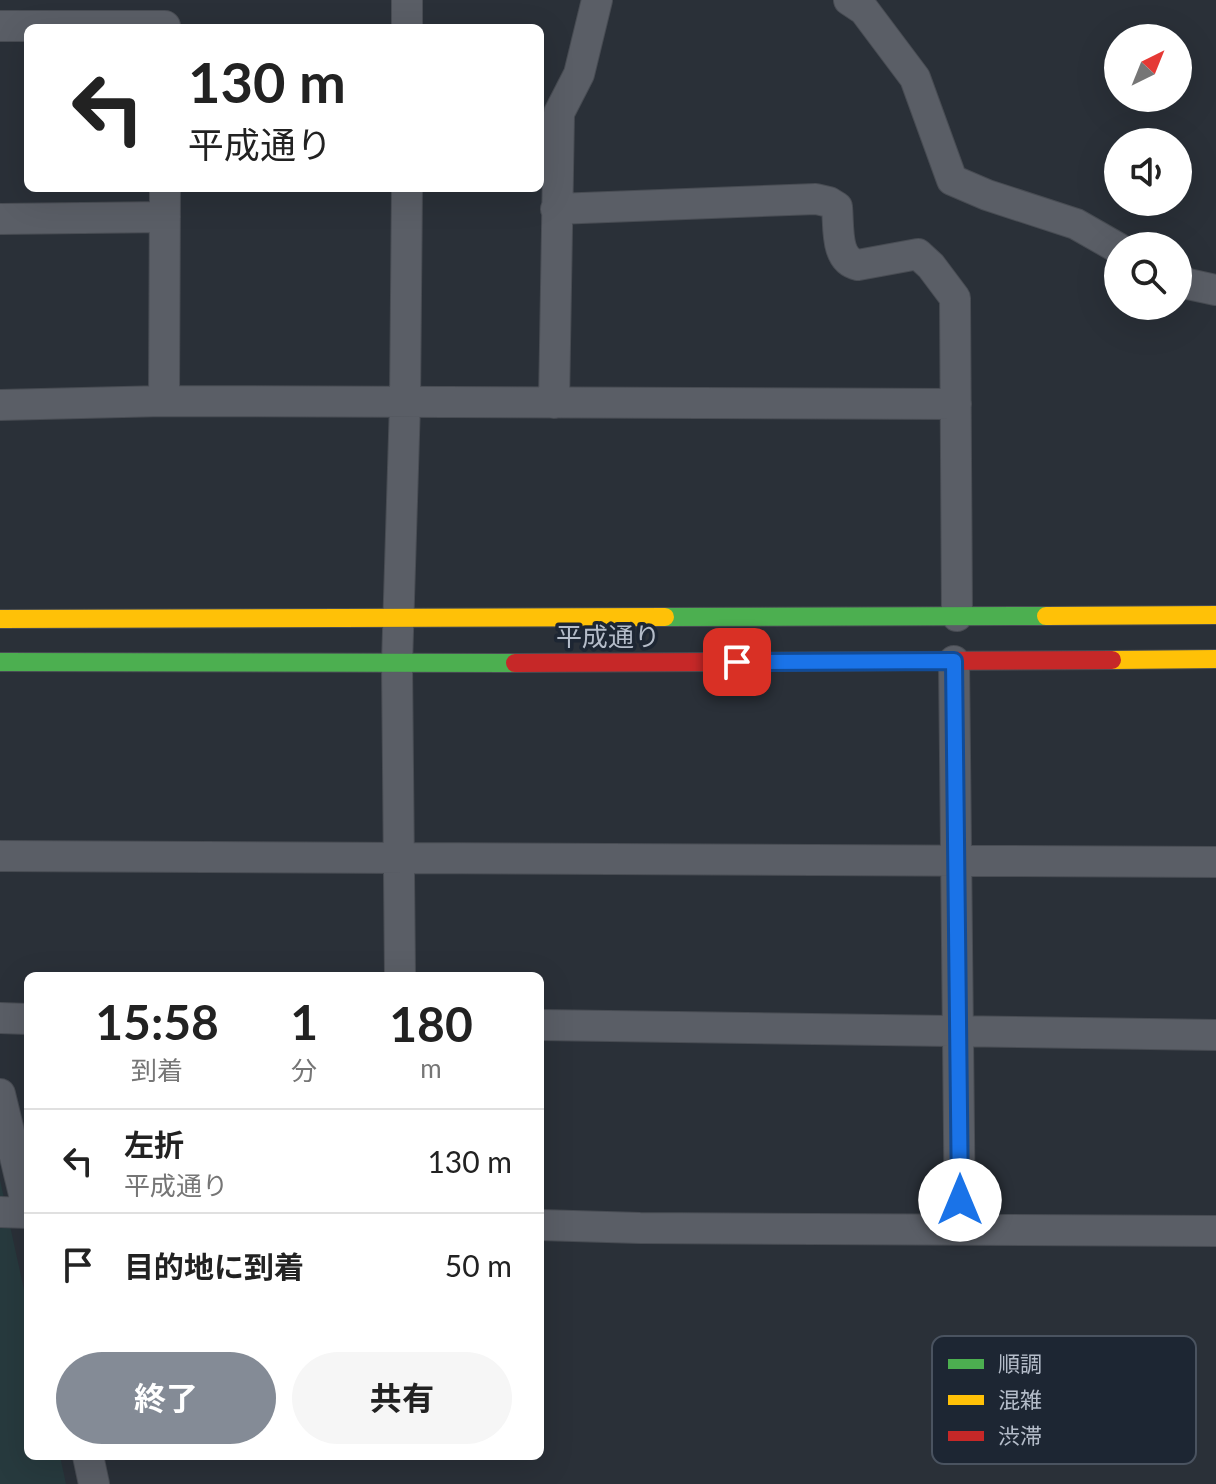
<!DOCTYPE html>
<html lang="ja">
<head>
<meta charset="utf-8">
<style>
  :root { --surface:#fff; --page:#f6f6f6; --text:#222; --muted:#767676; --line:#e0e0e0; --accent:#848b96 }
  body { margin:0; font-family:Lato,"Noto Sans JP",sans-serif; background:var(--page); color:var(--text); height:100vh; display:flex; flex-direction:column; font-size:30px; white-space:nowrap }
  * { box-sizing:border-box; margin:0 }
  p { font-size:26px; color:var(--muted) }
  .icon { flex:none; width:44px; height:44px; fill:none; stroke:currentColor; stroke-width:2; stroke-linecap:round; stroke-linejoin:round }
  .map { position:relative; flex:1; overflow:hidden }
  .details { position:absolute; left:24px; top:972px; width:520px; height:488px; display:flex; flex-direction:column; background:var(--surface); border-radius:12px; box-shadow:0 8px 32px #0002 }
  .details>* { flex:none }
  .top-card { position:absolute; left:24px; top:24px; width:520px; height:168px; border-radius:12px; box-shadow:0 8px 32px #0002; background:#fff; color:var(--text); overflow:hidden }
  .needle { width:52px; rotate:43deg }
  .tools { position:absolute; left:1104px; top:24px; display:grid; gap:16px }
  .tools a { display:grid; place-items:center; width:88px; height:88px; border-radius:50%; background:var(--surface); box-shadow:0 8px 32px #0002; font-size:40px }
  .pin { position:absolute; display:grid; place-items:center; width:68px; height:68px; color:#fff; margin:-34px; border-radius:16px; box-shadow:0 4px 12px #0006 }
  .me { position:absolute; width:88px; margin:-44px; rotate:0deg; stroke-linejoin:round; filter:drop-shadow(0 0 6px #0008) }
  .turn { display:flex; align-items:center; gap:28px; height:168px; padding:0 32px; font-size:36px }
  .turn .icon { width:104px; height:104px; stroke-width:2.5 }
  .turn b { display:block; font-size:56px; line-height:68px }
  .eta { display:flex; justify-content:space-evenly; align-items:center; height:136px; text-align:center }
  .eta b { font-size:48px; font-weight:700; line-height:56px }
  .action { display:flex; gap:16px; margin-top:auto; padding:16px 32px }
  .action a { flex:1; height:92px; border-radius:48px; background:var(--accent); color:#fff; font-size:32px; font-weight:700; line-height:92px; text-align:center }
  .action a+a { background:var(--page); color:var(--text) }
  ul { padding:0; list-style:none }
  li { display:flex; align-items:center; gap:24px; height:104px; padding:0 32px; border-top:2px solid var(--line) }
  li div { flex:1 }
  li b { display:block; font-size:30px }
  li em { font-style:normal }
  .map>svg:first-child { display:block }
</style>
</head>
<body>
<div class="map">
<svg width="1216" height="1484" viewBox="0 0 1216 1484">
  <rect width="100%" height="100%" fill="#2a3038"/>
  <path fill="#273a3e" d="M0,1180L28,1308V1456H60L66,1484H0Z"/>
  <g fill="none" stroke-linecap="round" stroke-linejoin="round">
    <g stroke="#484c53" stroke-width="32">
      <path id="street" d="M849,0L864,10L915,78L952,180L987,195L1076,224L1118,248
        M0,26H165
        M407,28V0
        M556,209L816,199L829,202L837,207C839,228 835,260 858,265L918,254L931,266L955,298L957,616
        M0,219L165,217
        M1178,279L1188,284L1216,290
        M164,401L165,188
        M554,403L559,113L579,74L597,0
        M0,405L164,401L956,404
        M954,661L960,1228
        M0,856L1216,862
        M400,976L397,664L405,403L407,188
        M0,1018L28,1019
        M540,1025L1216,1035
        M0,1094L28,1211
        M0,1212L28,1213
        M540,1225L640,1228L1216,1231
        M88,1456L94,1484"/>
    </g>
    <g stroke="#484c53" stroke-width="20">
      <path id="fast" d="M665,617L1046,616
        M0,662L515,663"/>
    </g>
    <g stroke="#484c53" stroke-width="20">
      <path id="slow" d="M1046,616L1216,615
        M0,619L665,617
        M1112,660L1216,659"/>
    </g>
    <g stroke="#484c53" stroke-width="20">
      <path id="jam" d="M515,663L1112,660"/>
    </g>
    <use href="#street" stroke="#5a5e66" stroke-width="30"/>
    <use href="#fast" stroke="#4caf50" stroke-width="18"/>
    <use href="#slow" stroke="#ffc107" stroke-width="18"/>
    <use href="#jam" stroke="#c62828" stroke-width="18"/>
  </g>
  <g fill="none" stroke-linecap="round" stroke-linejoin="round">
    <g stroke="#114b97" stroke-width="20">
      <path id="route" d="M737,662L954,661L960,1200"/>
    </g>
    <use href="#route" stroke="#1a73e8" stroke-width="14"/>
  </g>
  <g text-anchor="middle" stroke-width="7" stroke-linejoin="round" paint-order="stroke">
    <g font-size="26" fill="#b4bcc9" stroke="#1d2633">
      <text x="608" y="646">平成通り</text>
    </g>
  </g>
  <rect x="932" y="1336" width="264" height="128" rx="12" fill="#1d2633" stroke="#4a5360" stroke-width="2"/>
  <rect x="948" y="1359" width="36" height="10" fill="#4caf50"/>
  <rect x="948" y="1395" width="36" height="10" fill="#ffc107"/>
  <rect x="948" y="1431" width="36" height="10" fill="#c62828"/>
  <g font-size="22" fill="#b4bcc9">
    <text x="998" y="1372">順調</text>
    <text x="998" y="1408">混雑</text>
    <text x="998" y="1444">渋滞</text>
  </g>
</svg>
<div class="tools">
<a><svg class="needle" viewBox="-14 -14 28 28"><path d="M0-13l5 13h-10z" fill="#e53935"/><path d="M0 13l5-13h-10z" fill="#767676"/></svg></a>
<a><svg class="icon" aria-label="sound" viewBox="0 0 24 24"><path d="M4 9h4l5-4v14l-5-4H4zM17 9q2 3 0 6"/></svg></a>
<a><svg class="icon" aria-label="search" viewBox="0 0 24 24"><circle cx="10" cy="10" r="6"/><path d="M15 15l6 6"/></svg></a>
</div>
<div class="pin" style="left:737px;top:662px;background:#d93025"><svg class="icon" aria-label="arrive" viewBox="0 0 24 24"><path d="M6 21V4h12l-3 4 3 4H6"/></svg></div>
<svg class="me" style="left:960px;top:1200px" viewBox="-20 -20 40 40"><circle r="19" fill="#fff"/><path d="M0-13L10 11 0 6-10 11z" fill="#1a73e8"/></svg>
<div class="top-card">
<div class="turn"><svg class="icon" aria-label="left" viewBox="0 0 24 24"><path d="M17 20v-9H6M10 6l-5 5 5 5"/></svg><div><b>130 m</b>平成通り</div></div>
</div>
<section class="details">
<div class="eta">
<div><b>15:58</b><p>到着</p></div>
<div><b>1</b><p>分</p></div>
<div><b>180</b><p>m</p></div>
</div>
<ul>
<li><svg class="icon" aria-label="left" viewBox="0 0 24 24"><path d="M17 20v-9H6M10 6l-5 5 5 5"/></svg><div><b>左折</b><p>平成通り</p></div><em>130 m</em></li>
<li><svg class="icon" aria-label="arrive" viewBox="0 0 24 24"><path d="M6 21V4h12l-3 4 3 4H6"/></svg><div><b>目的地に到着</b></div><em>50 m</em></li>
</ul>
<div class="action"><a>終了</a><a>共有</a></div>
</section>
</div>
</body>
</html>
